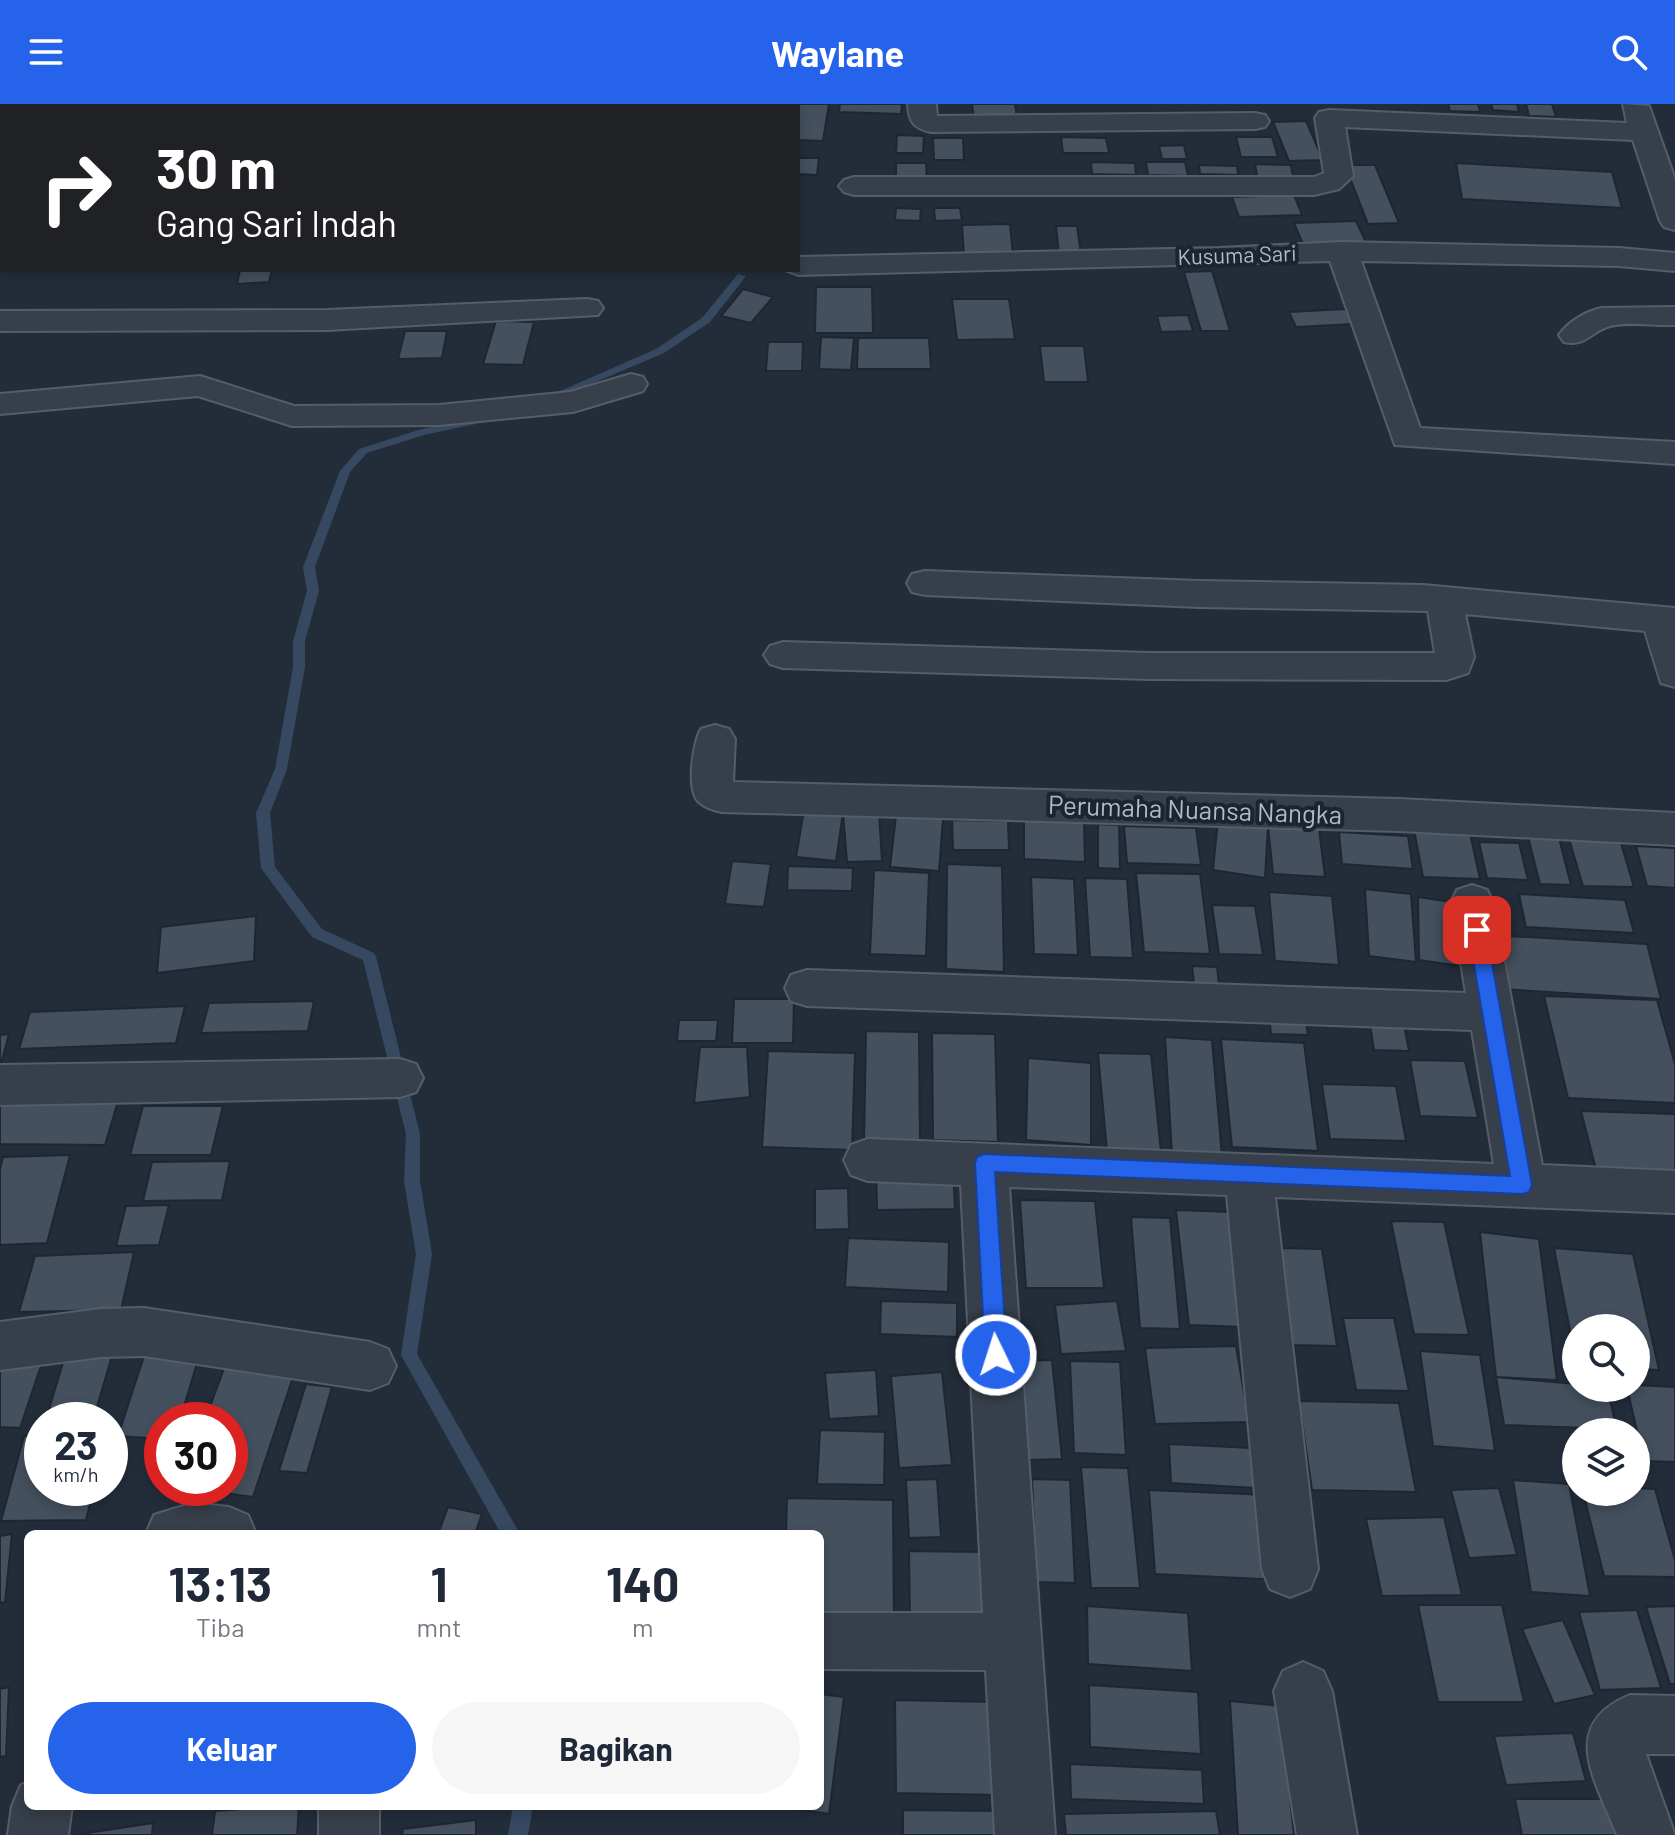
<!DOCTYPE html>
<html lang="id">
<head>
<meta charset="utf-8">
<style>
  :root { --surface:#fff; --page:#f6f6f7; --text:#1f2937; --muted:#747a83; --accent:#2563eb }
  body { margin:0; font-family:Barlow,sans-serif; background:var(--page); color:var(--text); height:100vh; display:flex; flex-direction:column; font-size:30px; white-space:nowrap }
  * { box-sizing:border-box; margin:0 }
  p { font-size:26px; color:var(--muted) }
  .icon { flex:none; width:44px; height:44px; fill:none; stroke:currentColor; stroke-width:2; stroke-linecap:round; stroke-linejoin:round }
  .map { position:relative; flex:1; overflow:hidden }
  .side { position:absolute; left:24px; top:1426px; width:800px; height:280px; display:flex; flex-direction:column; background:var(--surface); border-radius:12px; box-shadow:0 4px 12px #0003 }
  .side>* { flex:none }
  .hud { position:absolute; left:0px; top:0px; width:800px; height:168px; box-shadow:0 4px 12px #0003; background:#202124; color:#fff; overflow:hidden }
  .tools { position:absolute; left:1562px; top:1210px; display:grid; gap:16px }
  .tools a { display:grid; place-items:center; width:88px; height:88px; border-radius:50%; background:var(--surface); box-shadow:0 4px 12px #0003; font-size:40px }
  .speed { position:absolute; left:24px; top:1298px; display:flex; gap:16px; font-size:40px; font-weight:700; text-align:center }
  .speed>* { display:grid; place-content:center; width:104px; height:104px; border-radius:50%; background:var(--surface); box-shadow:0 4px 12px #0003; line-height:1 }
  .speed small { font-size:20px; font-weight:400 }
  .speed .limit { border:12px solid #d22; background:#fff; color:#111 }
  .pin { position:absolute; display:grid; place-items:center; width:68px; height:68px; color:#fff; margin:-34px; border-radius:16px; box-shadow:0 4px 12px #0006 }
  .me { position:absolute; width:88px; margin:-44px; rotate:356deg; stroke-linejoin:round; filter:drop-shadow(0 0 6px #0008) }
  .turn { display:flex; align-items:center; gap:28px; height:168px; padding:0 24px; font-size:36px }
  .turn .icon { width:104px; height:104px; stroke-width:2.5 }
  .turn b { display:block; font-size:56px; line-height:68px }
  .eta { display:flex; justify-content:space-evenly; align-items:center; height:136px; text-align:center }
  .eta b { font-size:48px; font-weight:700; line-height:56px }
  .action { display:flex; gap:16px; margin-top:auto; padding:16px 24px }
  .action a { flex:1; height:92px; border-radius:48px; background:var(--accent); color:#fff; font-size:32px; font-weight:700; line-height:92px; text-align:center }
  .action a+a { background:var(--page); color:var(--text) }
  header { display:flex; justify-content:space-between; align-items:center; height:104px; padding:0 24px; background:var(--accent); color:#fff; font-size:36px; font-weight:700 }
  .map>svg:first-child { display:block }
</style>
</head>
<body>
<header><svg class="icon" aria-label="menu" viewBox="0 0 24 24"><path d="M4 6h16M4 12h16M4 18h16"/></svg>Waylane<svg class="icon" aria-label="search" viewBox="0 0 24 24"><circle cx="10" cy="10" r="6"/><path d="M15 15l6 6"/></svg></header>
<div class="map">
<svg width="1675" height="1731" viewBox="0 0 1675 1731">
  <rect width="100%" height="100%" fill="#232d3a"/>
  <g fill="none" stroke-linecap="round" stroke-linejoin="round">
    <path fill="#364961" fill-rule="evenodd" d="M738,170L746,172L710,218L664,249L551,297H543L542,295L656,245L702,214Z
      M490,311L494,312V316L424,331L367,349L350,368L315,463L319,487L305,537V563L287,665L270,709L275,763L322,825L374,849L376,853L420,1030V1077L432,1150L417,1250L520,1430H501L401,1251L416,1150L404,1077L406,1030L363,856L312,833L261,764L256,709L275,665L293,563V537L307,487L303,463L340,367L359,345L418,326Z
      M513,1702H533L528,1731H508Z"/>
  </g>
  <path fill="#44505e" stroke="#1e2631" stroke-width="2" d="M793,0H829L823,37L798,36V2Z
    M840,0H902L901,10L839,8Z
    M972,0H1015L1017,14H974Z
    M1448,0H1478L1480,8L1450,7Z
    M1491,0H1517L1519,8L1493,6Z
    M1526,0H1552L1556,13L1529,12Z
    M1306,17L1323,56L1289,57L1273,18Z
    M897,31L924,32L923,49H896Z
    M1061,33L1106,34L1109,49H1063Z
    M1236,33H1272L1278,53H1241Z
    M933,34H963L964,56H934Z
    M1184,41L1187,55H1162L1159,42Z
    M798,54H819L817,71L798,70Z
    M1091,58L1135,59L1136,71L1092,70Z
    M1146,58H1185L1188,72L1148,71Z
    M896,59H926L927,79L896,78Z
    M1456,59L1612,68L1622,104L1462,95Z
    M1255,60L1291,61L1293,73L1257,72Z
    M1199,61L1237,62L1238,71L1200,70Z
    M1345,61H1375L1399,119L1368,120Z
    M1294,91L1302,111L1239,113L1232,93Z
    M896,104L921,105L920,117L895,116Z
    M934,104H960L962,116L935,117Z
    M1356,117L1366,138L1303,140L1294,119Z
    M1010,120L1013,152H964L962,121Z
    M1056,122H1077L1081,151H1059Z
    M240,166H272L269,178L237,180Z
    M1212,167L1230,227H1201L1184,168Z
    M816,183H872L873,229H815Z
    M743,185L773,193L751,219L721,212Z
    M952,195H1009L1015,235L957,236Z
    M1346,205L1353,220L1296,223L1289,208Z
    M1188,211L1193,227L1161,228L1157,212Z
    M496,217L534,218L523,261L483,260Z
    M405,227H447L442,254L398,255Z
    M821,233L854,234L851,266L819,265Z
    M858,234H929L931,265H857Z
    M768,238H803L802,267H766Z
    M1040,242H1084L1088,278H1044Z
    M804,706L843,709L836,757L796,753Z
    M879,708L882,757L847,758L843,709Z
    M896,712L943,715L939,767L890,763Z
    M1024,715L1084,718L1085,758L1024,755Z
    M1218,715L1268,722L1265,774L1213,766Z
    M952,716L1008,717L1009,746H953Z
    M1098,720L1119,721L1120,765L1098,764Z
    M1124,722L1196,724L1201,761L1127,759Z
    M1268,722L1319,725L1325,773L1273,770Z
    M1414,726L1470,729L1480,775L1423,773Z
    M1339,728L1408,732L1413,765L1342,760Z
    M1528,733L1559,734L1571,781L1540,780Z
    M1569,735L1620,736L1634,783L1583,782Z
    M1479,738L1519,739L1528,776L1487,774Z
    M1636,742L1675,744V784L1647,782Z
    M732,757L771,760L764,803L725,800Z
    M947,760L1002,762L1004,868L946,865Z
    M788,762L853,764L852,787L787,786Z
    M874,766L929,769L926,852L870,850Z
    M1136,769L1200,770L1210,850L1144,848Z
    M1031,773L1074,775L1078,851L1034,850Z
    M1085,774L1127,775L1133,854L1090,853Z
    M1365,785L1411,790L1416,858L1369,852Z
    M1269,788L1332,792L1339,861L1275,857Z
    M1519,790L1625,796L1634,829L1526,823Z
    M1418,793L1465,800L1467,863L1419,856Z
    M1212,801L1255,802L1263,851L1219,850Z
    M256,812L254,857L157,869L161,823Z
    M1492,831L1647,840L1661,895L1502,885Z
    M1192,862L1217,863L1220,888L1195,887Z
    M1544,892L1657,896L1675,960V999L1568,994Z
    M734,895H794L793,939H732Z
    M314,897L308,927L201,929L209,899Z
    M185,902L176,939L19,945L30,908Z
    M1269,911L1305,912L1308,931L1271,930Z
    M1369,914L1403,915L1409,947L1374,946Z
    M679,916H718L716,937H677Z
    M866,927L919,928L920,1039L864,1038Z
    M932,929L995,930L998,1038L933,1036Z
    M9,930L0,964V931Z
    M1165,933L1212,936L1222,1053L1172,1050Z
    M1221,935L1304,939L1318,1047L1232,1043Z
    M700,943H747L750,993L694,999Z
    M768,947L855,949L852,1046L762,1043Z
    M1098,949L1151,950L1161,1048L1107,1047Z
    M1028,954L1091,959V1041L1026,1036Z
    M1410,956L1465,957L1478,1014L1420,1012Z
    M1322,980L1396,982L1406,1037L1330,1035Z
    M0,993L119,994L105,1041L0,1040Z
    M143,1002H223L211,1051H130Z
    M1581,1007L1675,1010V1079L1599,1077Z
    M70,1051L47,1139L0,1141V1065L3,1053Z
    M230,1057L222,1096L143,1097L152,1058Z
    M876,1063H953L955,1105L877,1106Z
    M848,1084L849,1125L815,1126V1085Z
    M1020,1096L1095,1097L1104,1184H1026Z
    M169,1101L159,1141L116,1142L126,1102Z
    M1176,1106L1231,1108L1246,1223L1189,1221Z
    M1131,1113L1170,1114L1180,1225L1140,1224Z
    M1391,1117L1444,1118L1469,1231L1414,1230Z
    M1480,1128L1539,1135L1557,1276L1496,1273Z
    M848,1134L949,1138L948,1188L845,1183Z
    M1279,1144L1322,1145L1337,1242L1293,1241Z
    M1554,1144L1633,1150L1659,1266L1636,1265V1224H1576V1258Z
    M134,1148L121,1206L19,1208L35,1152Z
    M881,1197L957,1199V1233L880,1230Z
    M1117,1197L1126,1247L1061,1250L1055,1201Z
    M1343,1214H1394L1409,1287L1356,1286Z
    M1236,1242L1249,1318L1155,1320L1145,1244Z
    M67,1245H114L94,1313L47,1312Z
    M146,1246L200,1249L180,1316H162V1335L118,1332Z
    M1420,1247L1480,1251L1495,1347L1433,1342Z
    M0,1251L44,1253L20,1324L0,1323Z
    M1052,1256L1062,1355L1028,1356L1018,1257Z
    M1070,1257L1120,1258L1126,1351L1074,1349Z
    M226,1259L295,1267L253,1393L188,1384H230V1316H205Z
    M876,1266L879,1312L829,1315L825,1269Z
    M942,1268L952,1361L899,1364L891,1272Z
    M1496,1273L1576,1280V1284H1607L1617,1325L1504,1321Z
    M306,1280L332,1283L307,1369L279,1367Z
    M1636,1281L1675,1283V1358L1644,1357L1627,1284H1636Z
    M1299,1297L1399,1299L1416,1388L1312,1386Z
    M820,1326L885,1328L884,1381L817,1380Z
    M24,1332H42V1384H94L86,1416L1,1417Z
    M1169,1340L1252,1344L1255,1384L1171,1379Z
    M1081,1363L1128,1364L1140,1484H1091Z
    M937,1375L941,1433L909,1434L906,1376Z
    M1032,1375L1070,1376L1075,1479L1036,1478Z
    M1513,1376L1569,1380L1590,1492L1531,1488Z
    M1499,1384L1517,1451L1469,1454L1451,1386Z
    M1636,1384L1655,1385L1675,1456V1473L1604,1472L1583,1388H1636Z
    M1149,1386L1270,1391L1280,1476L1155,1470Z
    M787,1394L893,1396L894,1520L820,1519V1430H786Z
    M448,1403L482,1410L475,1430H438Z
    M1444,1413L1462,1491L1382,1492L1366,1415Z
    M12,1430L5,1498L0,1499V1432Z
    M909,1447L984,1448L986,1521L910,1519Z
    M1418,1501H1502L1524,1598H1438Z
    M1087,1502L1188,1509L1192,1567L1088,1560Z
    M1675,1502V1580H1670L1646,1503Z
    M1637,1506L1661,1584L1600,1586L1579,1508Z
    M1563,1516L1595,1591L1554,1600L1522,1525Z
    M1089,1581L1198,1588L1201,1650L1090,1643Z
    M9,1583L6,1652L0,1653V1585Z
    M820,1590L844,1593L829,1710L776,1702H820Z
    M895,1596L996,1598L999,1691L896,1689Z
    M1230,1597L1292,1603L1298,1677L1288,1675L1294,1731H1238Z
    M1573,1629L1586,1677L1506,1681L1494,1632Z
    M1070,1660L1202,1666L1204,1700L1071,1695Z
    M1515,1695H1607L1616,1731H1522Z
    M277,1702H299L297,1731H212L215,1707Z
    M903,1706L1002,1707L1003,1731H903Z
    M1216,1707L1220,1731H1066L1064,1710Z
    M476,1716V1731H402L403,1725Z
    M153,1719L152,1731H74Z"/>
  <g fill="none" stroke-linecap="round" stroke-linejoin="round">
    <g stroke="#545d68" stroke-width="4">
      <path id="street" d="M235,0H263V2H235Z
        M908,0H936L937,12L1255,9L1265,11L1269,17L1265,23L1255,25L931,28C913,24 909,18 908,0Z
        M1623,0L1649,2L1675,75V126L1664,123L1660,117L1633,36L1345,23L1353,72L1339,85L1314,91H854L844,88L839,82L844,76L854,73H1314L1324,69L1315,14L1319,8L1329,6L1627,19Z
        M0,64H2V82H0Z
        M1342,138L1619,144L1675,149V167L1619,162L1361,157L1420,324L1675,338V360L1395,341L1330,157L798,171L785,166H798V153L1218,144Z
        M587,195L598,197L603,204L598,211L327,226L0,227V207L327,206Z
        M1675,203V221C1655,222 1629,217 1610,222C1591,227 1586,243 1564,238L1559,231C1568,218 1586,207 1602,204Z
        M631,270L643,273L647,280L643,287L573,308L439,321L292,322L198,292L0,310V290L200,272L294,302L439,301L570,288Z
        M925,467L1199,477L1423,481L1675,504V583L1661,579L1645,527L1465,510L1474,553L1468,569L1446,576L1149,575L783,564L770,560L764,551L770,542L783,538L1149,549H1435L1428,507L1199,503L925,491L912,488L907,479L912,470Z
        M715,621L729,625L735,635L733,678L1399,695L1675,709V741L1399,727L722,708C714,706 705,704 699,698C686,687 693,638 701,625Z
        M1472,781L1487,786L1493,798L1542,1061L1675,1067V1109L1275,1093L1318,1465L1310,1485L1290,1493L1270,1485L1262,1465L1227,1091L1009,1083L1055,1731H995L986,1566L820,1565V1509H983L961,1081L868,1077L851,1071L844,1056L851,1041L868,1035L1494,1060L1472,926L807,902L791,897L785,884L791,871L807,866L1466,889L1451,798L1457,786Z
        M400,955L416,960L423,974L416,988L400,993L0,1001V961Z
        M144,1204L370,1238L388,1245L396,1262L388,1279L370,1286L144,1252L101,1253L0,1266V1218L101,1205Z
        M193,1399L229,1403L248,1411L256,1430H146L154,1411Z
        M1303,1558L1323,1567L1332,1587L1357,1731H1297L1274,1587L1283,1567Z
        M1630,1591L1675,1592V1650H1646L1675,1731H1617C1596,1677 1557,1621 1630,1591Z
        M28,1678V1702H72L68,1731H8L12,1702L21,1681Z
        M319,1702H379V1731H319Z"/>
    </g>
    <use href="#street" fill="#363f4a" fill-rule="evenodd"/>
  </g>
  <path fill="#2563eb" stroke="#184099" stroke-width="2" d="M1477,818L1486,826L1532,1081L1529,1088L1522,1090L995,1068L1007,1251L1004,1258L996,1261L988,1258L985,1251L975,1059L977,1053L984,1050L1510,1072L1468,826Z"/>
  <g text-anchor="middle" stroke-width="8" stroke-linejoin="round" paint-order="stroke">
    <g font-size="22" fill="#b1bac6" stroke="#1c242f">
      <text transform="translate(1237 151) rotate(-2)" y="8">Kusuma Sari</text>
    </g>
    <g font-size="26" fill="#b1bac6" stroke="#1c242f">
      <text transform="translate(1195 706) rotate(2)" y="9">Perumaha Nuansa Nangka</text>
    </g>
  </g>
</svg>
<div class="tools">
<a><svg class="icon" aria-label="search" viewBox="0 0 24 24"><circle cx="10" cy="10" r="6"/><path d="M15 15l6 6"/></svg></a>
<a><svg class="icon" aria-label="layers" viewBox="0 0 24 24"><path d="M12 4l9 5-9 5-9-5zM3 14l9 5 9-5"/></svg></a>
</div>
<div class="speed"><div>23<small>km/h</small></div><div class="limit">30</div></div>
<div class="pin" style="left:1477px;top:826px;background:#d93025"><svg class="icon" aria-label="arrive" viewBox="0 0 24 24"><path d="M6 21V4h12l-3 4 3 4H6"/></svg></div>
<svg class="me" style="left:996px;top:1251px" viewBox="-20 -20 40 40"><circle r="17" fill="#2563eb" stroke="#fff" stroke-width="3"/><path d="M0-11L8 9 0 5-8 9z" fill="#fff"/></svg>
<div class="hud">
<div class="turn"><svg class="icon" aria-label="right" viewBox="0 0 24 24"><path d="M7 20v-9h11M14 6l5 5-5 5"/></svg><div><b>30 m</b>Gang Sari Indah</div></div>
</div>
<section class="side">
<div class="eta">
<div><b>13:13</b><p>Tiba</p></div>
<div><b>1</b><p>mnt</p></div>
<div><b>140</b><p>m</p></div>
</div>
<div class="action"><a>Keluar</a><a>Bagikan</a></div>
</section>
</div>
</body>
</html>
